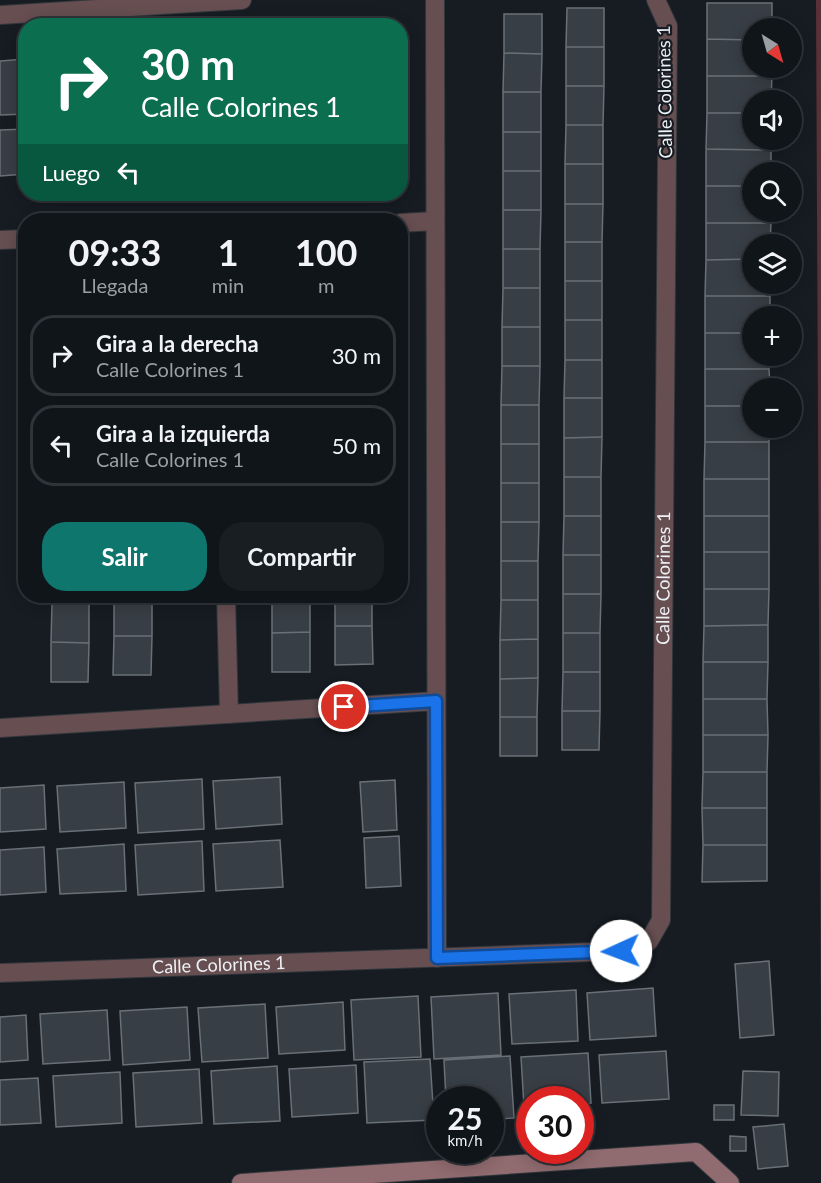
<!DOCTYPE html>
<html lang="es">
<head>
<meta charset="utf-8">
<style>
  :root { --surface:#10151a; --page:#191e23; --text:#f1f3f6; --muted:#9c9fa2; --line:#303439; --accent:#0f766e }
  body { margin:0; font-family:Lato,sans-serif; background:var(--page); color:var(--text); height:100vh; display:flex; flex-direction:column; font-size:22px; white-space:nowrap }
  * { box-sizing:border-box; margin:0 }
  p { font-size:20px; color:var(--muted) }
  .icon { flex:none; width:33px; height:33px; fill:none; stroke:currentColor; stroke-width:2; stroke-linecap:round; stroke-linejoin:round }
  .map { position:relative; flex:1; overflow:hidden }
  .sheet { position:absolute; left:18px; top:213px; width:390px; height:390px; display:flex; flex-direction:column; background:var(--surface); border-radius:24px; box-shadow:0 3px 15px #0003,0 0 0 2px var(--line) }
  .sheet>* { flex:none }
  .banner { position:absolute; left:18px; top:18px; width:390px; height:183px; border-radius:24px; box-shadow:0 3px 15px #0003,0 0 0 2px var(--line); background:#0b6e4f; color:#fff; overflow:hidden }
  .needle { width:39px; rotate:143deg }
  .tools { position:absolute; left:742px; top:18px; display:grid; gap:12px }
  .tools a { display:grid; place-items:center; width:60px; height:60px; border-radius:50%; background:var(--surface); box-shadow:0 3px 15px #0003,0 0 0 2px var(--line); font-size:30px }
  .speed { position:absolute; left:426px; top:1086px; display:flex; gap:12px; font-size:30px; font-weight:700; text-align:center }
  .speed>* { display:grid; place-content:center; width:78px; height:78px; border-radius:50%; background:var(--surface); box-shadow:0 3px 15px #0003,0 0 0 2px var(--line); line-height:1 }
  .speed small { font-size:15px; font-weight:400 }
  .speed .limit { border:9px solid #d22; background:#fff; color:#111 }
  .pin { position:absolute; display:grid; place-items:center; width:51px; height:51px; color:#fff; margin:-26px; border:3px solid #fff; border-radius:50%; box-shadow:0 2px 6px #0007 }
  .me { position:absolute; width:66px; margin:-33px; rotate:268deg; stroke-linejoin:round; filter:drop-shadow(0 0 4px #0008) }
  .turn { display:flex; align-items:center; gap:21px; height:126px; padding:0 24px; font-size:27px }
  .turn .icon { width:78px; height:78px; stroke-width:2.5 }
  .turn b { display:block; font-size:42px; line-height:51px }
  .then { display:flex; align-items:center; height:57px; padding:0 24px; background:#0003; gap:12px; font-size:22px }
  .eta { display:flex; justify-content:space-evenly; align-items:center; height:102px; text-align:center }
  .eta b { font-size:36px; font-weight:700; line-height:42px }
  .button { display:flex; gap:12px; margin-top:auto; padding:12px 24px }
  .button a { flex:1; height:69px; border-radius:24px; background:var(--accent); color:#fff; font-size:24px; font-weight:700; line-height:69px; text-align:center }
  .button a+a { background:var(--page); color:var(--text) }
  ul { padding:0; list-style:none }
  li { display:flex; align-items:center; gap:18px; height:81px; margin:0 12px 9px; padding:0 12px; border:3px solid var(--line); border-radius:24px }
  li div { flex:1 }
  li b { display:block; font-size:22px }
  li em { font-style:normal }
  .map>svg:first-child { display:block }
</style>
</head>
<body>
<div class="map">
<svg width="821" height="1183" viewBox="0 0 821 1183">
  <rect width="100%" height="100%" fill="#161c22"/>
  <path fill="#5c3037" d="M816,0H821V1042Z"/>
  <path fill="#383e45" stroke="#697077" stroke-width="1.5" d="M707,3H772V28H753V40L707,39Z
    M567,8H604V47H566Z
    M504,14H542V54L504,53Z
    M707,39L753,40V68H772V76H707Z
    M566,47H604V86H566Z
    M504,53L542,54L541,92H503Z
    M26,59V114L0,115V61Z
    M707,76H772L771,100H753V113H707Z
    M566,86H604L603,125H566Z
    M503,92H541V132H503Z
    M400,111L405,161H400Z
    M707,113H753V140H771V150L706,149Z
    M566,125H603V164H565Z
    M26,129V174L0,176V130Z
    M503,132H541V171H503Z
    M706,149L771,150V172H753V186H706Z
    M565,164H603V204H565Z
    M503,171H541V210H503Z
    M706,186H753V212H771V223H706Z
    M565,204H603L602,242H565Z
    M503,210H541L540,249H503Z
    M706,223H771L770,244H753V259L706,260Z
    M565,242H602V281H565Z
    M503,249H540V288H503Z
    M753,259V284H770V296H705L706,260Z
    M565,281H602V320H565Z
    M503,288H540V327H502Z
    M705,296H770V316H753V333H705Z
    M565,320H602V360H565Z
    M502,327H540V366H502Z
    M705,333H753V356H770L769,369H705Z
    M565,360H602V398H564Z
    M502,366H540L539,405H501Z
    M705,369H769L770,388H753V406H705Z
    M564,398H602V437L564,438Z
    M501,405H539V444H501Z
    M705,406H753V428H769V442H705Z
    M602,437L601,477H564V438Z
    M705,442H769V479H704Z
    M501,444H539V483H501Z
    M564,477H601V516H564Z
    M704,479H769V516H704Z
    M501,483H539V522H501Z
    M564,516H601V555H563Z
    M704,516H769V552H704Z
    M501,522H539L538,561H501Z
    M704,552H769V589H704Z
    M563,555H601V594H563Z
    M501,561H538V600H501Z
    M704,589H769L768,625L704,626Z
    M563,594H601L600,633H563Z
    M52,596H89V604L52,603Z
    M114,596H152V597H114Z
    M272,596H310V632L272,633Z
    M335,596H372V626H335Z
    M114,597H152V636H114Z
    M501,600H538V639L500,640Z
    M52,603L89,604V643L51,642Z
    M768,625V662H703L704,626Z
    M335,626H372L373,664L335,665Z
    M310,632V672H272V633Z
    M563,633H600V672H563Z
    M114,636H152L151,675H113Z
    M538,639V678L500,679V640Z
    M51,642L89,643L88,682H51Z
    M703,662H768L767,699H703Z
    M563,672H600V711H562Z
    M538,678L537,717H500V679Z
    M703,699H767L768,735H703Z
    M562,711H600L599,750H562Z
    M500,717H537V756H500Z
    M703,735H768L767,772H703Z
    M703,772H767V808H702Z
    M280,777L282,824L216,829L213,781Z
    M202,779L204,829L138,833L135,783Z
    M395,780L397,830L363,832L360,782Z
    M124,782L126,828L60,832L57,786Z
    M44,785L46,829L0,832V788Z
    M702,808H767V845H703Z
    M399,836L401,886L366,888L364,838Z
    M280,840L283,887L216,891L213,844Z
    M202,841L204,891L138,895L135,845Z
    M124,844L126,891L60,894L57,849Z
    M703,845H767V881L702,882Z
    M44,847L46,892L0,895V850Z
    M769,961L774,1035L740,1038L735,964Z
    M653,988L656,1036L590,1040L587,993Z
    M576,990L578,1041L512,1044L509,994Z
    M498,993L501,1055L434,1059L431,997Z
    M418,996L421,1057L354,1060L351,1000Z
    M343,1002L345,1050L279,1054L276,1007Z
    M265,1004L268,1058L202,1062L198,1008Z
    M187,1007L190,1060L123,1065L120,1011Z
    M107,1010L110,1060L43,1064L40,1014Z
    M26,1015L28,1060L0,1062V1017Z
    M666,1051L669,1099L602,1103L599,1055Z
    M588,1053L591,1103L580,1104V1100H530V1107H524L521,1057Z
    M510,1056L514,1118L490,1119V1100H446L444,1060Z
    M430,1059L434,1120L367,1123L364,1062Z
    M356,1065L358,1113L292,1117L289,1069Z
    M277,1066L280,1121L214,1124L211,1071Z
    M199,1069L202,1123L136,1127L133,1073Z
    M743,1071L779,1072L778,1116L741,1115Z
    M120,1072L122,1123L56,1127L53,1076Z
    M38,1078L41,1123L0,1125V1080Z
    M714,1105H734V1120H714Z
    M784,1124L788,1166L758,1169L753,1127Z
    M730,1136L746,1137V1151H730Z"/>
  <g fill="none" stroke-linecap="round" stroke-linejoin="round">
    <g stroke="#30363b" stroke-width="20">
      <g id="street">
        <path d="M435,0L437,958"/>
        <path d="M0,15L242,0"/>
        <path d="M400,223L435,221"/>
        <path d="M0,240L26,239"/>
        <path d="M226,596L229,714"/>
        <path d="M0,728L436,701"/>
        <path id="s1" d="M0,973L621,951L649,941L661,920L668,26L656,0"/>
      </g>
    </g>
    <g stroke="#30363b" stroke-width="20">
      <path id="secondary" d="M241,1183L696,1152L730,1183"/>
    </g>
    <use href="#street" stroke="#664e51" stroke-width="18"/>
    <use href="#secondary" stroke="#906b6f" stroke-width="18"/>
  </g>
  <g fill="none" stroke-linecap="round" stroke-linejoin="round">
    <g stroke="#114b97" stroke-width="15">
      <path id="route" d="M344,707L436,701L437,958L621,951"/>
    </g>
    <use href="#route" stroke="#1a73e8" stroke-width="10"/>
  </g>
  <g text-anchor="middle" stroke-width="4.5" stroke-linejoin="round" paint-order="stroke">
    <g font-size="18" fill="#edf1f5" stroke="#161c22">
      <text transform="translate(665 92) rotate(-91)" y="6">Calle Colorines 1</text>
      <text dy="6" stroke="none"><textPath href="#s1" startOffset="1017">Calle Colorines 1</textPath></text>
      <text dy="6" stroke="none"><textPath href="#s1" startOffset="219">Calle Colorines 1</textPath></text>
    </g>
  </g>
</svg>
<div class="tools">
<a><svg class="needle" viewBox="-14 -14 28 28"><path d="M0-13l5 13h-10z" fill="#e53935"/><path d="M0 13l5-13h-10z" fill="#9c9fa2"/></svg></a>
<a><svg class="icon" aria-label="sound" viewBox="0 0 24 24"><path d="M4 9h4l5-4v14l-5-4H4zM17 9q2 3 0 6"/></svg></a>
<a><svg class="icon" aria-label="search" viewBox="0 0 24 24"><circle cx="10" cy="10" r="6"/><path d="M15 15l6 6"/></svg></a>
<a><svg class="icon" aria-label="layers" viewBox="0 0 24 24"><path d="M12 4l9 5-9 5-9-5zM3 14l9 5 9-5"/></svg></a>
<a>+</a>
<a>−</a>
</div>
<div class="speed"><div>25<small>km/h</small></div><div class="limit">30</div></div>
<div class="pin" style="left:344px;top:707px;background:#d93025"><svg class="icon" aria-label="arrive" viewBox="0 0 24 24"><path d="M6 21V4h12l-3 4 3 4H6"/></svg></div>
<svg class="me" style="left:621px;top:951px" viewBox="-20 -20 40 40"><circle r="19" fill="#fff"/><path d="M0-13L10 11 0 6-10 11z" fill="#1a73e8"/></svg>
<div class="banner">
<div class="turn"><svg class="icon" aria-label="right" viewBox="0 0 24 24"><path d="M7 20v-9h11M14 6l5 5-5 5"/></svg><div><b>30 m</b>Calle Colorines 1</div></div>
<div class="then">Luego<svg class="icon" aria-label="left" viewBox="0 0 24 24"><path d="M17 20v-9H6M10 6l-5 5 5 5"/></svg></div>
</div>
<section class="sheet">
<div class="eta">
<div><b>09:33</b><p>Llegada</p></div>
<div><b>1</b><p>min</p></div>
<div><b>100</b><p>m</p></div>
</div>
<ul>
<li><svg class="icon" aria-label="right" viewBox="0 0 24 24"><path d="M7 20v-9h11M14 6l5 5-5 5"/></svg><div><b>Gira a la derecha</b><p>Calle Colorines 1</p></div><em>30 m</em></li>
<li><svg class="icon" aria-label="left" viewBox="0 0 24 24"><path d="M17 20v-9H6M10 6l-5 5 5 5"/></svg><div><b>Gira a la izquierda</b><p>Calle Colorines 1</p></div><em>50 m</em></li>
</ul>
<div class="button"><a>Salir</a><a>Compartir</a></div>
</section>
</div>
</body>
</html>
